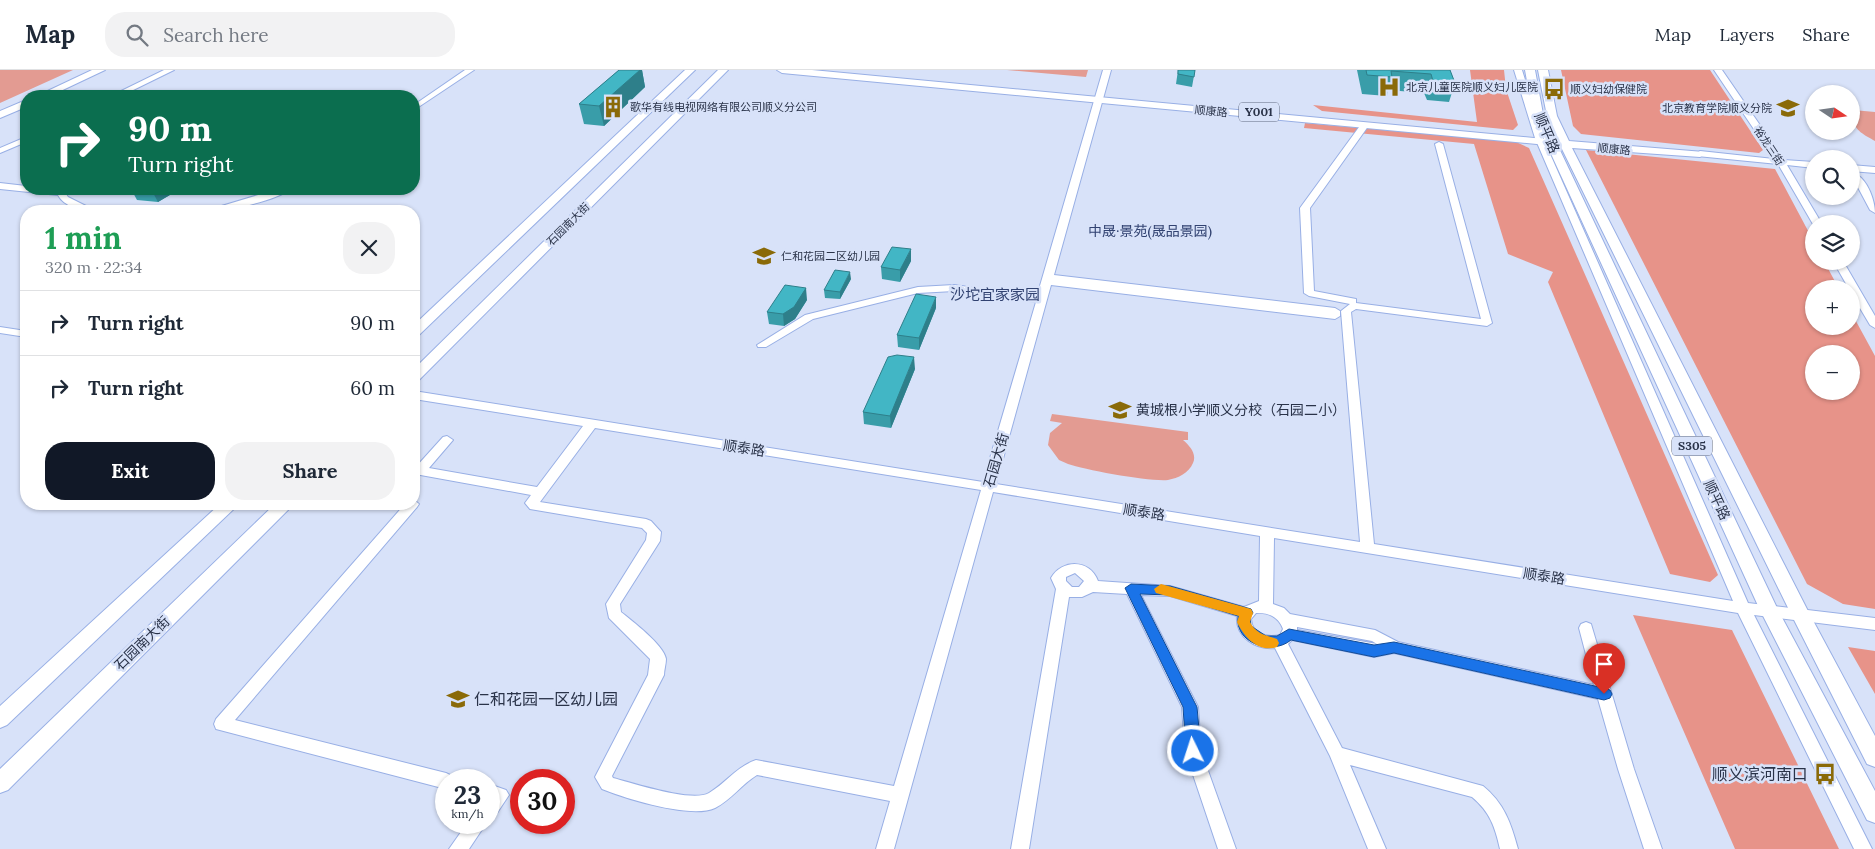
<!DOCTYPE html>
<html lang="en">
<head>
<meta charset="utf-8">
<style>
  :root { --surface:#fff; --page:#f2f2f3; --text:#1f2937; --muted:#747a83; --line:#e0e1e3; --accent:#111827 }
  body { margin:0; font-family:Lora,"Noto Sans SC",serif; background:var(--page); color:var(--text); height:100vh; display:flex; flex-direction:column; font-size:19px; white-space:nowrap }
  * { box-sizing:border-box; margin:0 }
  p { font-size:16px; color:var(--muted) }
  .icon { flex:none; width:28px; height:28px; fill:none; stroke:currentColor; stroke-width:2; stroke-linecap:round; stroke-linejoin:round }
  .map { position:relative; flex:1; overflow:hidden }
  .sheet { position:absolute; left:20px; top:135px; width:400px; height:305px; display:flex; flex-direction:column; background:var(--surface); border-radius:20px; box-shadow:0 1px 4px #0004 }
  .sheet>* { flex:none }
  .hud { position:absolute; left:20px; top:20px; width:400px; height:105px; border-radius:20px; box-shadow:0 1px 4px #0004; background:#0b6e4f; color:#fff; overflow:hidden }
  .needle { width:32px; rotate:103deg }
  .tools { position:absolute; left:1805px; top:15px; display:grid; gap:10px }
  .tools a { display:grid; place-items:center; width:55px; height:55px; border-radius:50%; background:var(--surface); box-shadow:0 1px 4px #0004; font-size:25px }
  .speed { position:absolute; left:435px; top:699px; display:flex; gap:10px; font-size:25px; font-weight:700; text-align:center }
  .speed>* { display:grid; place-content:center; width:65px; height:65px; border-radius:50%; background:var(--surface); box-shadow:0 1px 4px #0004; line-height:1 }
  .speed small { font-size:12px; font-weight:400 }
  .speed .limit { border:8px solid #d22; background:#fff; color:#111 }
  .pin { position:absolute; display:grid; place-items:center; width:42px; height:42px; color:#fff; margin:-51px -21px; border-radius:50% 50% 50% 0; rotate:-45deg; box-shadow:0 0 5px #0007 }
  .pin .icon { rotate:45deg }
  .me { position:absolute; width:55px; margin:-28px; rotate:356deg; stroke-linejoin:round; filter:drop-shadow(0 0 4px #0008) }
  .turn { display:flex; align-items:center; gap:18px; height:105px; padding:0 25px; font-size:22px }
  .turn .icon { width:65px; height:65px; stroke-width:2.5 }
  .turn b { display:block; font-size:35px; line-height:42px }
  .round { display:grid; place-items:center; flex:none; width:52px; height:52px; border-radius:20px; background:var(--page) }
  .overview { display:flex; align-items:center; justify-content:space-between; height:85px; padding:0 25px }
  h1 { font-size:30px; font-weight:700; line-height:38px; color:#1e9e55 }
  .button { display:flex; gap:10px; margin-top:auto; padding:10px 25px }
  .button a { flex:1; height:58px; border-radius:20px; background:var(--accent); color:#fff; font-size:20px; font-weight:700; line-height:58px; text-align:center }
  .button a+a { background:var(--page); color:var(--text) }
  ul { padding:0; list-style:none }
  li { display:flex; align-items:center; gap:15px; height:65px; padding:0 25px; border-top:1px solid var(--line) }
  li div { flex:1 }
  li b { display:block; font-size:19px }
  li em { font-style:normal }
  header { display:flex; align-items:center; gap:30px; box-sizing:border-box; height:70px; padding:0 25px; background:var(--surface); border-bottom:1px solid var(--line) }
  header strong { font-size:24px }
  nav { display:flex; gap:28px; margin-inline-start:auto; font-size:18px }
  .search { width:350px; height:45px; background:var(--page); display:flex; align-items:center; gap:12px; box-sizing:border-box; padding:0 18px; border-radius:20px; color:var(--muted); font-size:19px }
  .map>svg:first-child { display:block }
</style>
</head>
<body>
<header>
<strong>Map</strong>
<div class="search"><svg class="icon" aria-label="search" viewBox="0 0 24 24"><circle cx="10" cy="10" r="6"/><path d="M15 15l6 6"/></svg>Search here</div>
<nav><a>Map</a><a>Layers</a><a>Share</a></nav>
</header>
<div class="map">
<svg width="1875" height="779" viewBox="0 0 1875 779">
  <rect width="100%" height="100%" fill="#d8e2f9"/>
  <path fill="#e39b92" d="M0,0H73L0,33Z
    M1007,0H1088L1086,7Z
    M1853,40L1875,42V71C1865,65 1854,61 1853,48L1860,44Z
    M1052,344L1188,362V370H1183C1190,376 1197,384 1193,393C1189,403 1178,408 1168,410C1151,412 1085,400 1068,394L1059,390L1048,375L1050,363L1062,353L1050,351Z"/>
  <path fill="#e79389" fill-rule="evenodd" d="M1470,0H1504L1506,19L1518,55L1513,60L1322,41L1313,35L1477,52Z
    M1561,0H1710L1763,80L1759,83L1581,64L1573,56Z
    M1305,53L1516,72L1529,78L1718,505L1710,512L1670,504L1548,212L1553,202L1508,184L1474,74L1304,58Z
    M1586,80L1775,99L1814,172V191H1824L1839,219H1814V256H1851V242L1875,286V539L1843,534L1807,514ZM1814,284H1851V321H1814Z
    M1633,545L1732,560L1839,779H1735Z
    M1848,577L1875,581V624Z"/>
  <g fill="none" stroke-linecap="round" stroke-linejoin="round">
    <g stroke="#98afe5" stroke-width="2">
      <path id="minor" d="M164,0H174L121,26H111Z
        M465,0H474L414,40V35Z
        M1103,0H1111L1054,205L1335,238L1340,241V246L1335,249L1051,215L996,414L1360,472L1341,241L1350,234L1309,226L1304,223L1300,138L1362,53H1365L1369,55L1310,138L1314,221L1356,229V233L1481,249L1435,74L1439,72L1443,74L1492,253L1487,256L1356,239L1351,242L1374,474L1733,531L1535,68L1514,0H1522L1543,68L1748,533L1875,548V560L1754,545L1872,779H1854L1738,543L1274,468L1273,534L1284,538L1290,544L1375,560L1398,572L1594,615L1579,558L1581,554L1586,552L1591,554L1634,699L1662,779H1644L1618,699L1598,629L1394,583L1374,587L1292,570L1288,574L1342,678L1483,716C1504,733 1511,753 1518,779H1500C1495,757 1490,742 1472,727L1350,695L1386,779H1368L1330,686L1275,578C1256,580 1235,567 1237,546L1170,526L1141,525L1198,637L1201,681L1236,779H1218L1185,681L1182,637L1127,524L1093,522L1082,527H1069L1029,779H1011L1056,519L1051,508C1062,489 1090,489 1098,511L1170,516L1244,537L1259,531L1260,466L993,422L894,779H876L890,731L757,705C742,714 731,730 715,738C691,749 627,729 602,719L595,707L648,605L650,589L609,548L606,534L646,470L647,463L642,458L530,439L525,433L531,425L415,404V398L443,367L447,366L453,370L429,398L537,417L583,356L414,329V321L983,412L1036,232L954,221L918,223L813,249L766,277H758L757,275L805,245L918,217L954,215L1037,226ZM595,358L981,420L894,716L756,690C736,697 726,713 709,723C692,733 633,713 613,708L612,706L664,605C664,600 666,594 666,589C664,575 632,551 621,542L620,534L660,471L661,462L651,451L646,449L540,432ZM1075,503L1084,511L1079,517H1072L1066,511V507ZM1256,543C1268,542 1279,547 1283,559L1280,565C1266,568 1252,564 1251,549ZM1297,557L1372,571L1377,574L1297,560Z
        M1714,0H1722L1784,90L1814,92V98L1787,95L1822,154H1814V156L1778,94L1697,86L1696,84L1700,81L1774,89Z
        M26,67V72L0,83V78Z
        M1851,95L1875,97V103L1851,101Z
        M1857,105C1868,111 1875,131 1875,143L1870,140L1853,108Z
        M0,113L26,116V119L64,121L68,127L96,141C84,142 64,137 58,125L0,119Z
        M278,119H290C276,131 225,142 205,141Z
        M1833,191H1843L1875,246V258L1870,255L1851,223V219H1849Z
        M0,257L26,261V267L0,263Z
        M414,430L419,434L417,437L235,650L446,703L452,706L454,710H446V719L216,659L214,654L216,649L405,434H414Z
        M489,714L506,720L509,725L495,746L489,748Z
        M468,752H487L469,779H449Z"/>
    </g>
    <g stroke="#98afe5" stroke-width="2">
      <path id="major" d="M92,0H105L50,26H37Z
        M685,0H695L419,265L414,266V255Z
        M718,0H728L419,310L414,311V299Z
        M777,0H812L1544,69L1533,44L1525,0H1535L1543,44L1555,70H1558L1547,46L1538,0H1548L1557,46L1569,71L1704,82L1705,84L1700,87L1572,78L1809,543L1875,666V697L1867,694L1791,544L1561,77L1558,76L1778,540L1875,721V753L1867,750L1760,540L1547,75L782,3Z
        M26,30V37L0,48V41Z
        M220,434H239L7,655L0,658V636Z
        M275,434H294L8,720L0,723V699Z"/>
    </g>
    <use href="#minor" fill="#fff" fill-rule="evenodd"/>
    <use href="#major" fill="#fff" fill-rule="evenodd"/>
  </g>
  <path fill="#399da9" d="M619,0H642L645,17L604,56L584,54L579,34Z
    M1178,0H1195L1192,17L1176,14Z
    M1357,0H1450L1455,13L1449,32L1427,30L1424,23L1388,20L1387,26L1362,24Z
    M131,119H180L158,132L137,130Z
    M911,191L900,212L882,209L881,197Z
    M851,209L840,229L825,228L824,220Z
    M807,230L795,249L784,256L769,254L767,242Z
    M936,238L919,280L898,277L897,265Z
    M915,299L891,358L864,354L863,342Z"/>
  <path fill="#2e7f8a" d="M640,0H642L645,17L604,56L599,36Z
    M156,119H180L158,132L152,121Z
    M911,179V191L900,212V200Z
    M850,202L851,209L840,229V222Z
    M806,218L807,230L795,249L784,256L783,244Z
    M936,227V238L919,280V268Z
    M914,287L915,299L891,358L890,346Z"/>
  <path fill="#42b6c5" stroke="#2e7f8a" d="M619,0H640L599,36L579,34Z
    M1178,0H1195L1194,7L1178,4Z
    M1366,0H1450L1455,13L1433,11L1431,4L1391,1L1392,7L1367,5Z
    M131,119H156L152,121Z
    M892,177L911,179L900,200L881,197Z
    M835,200L850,202L840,222L824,220Z
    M785,215L806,218L794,237L783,244L767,242Z
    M916,224L936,227L919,268L897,265Z
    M897,285L914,287L890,346L863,342L888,287Z"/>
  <path fill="#1a73e8" stroke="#114b97" d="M1131,514L1170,516L1251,539L1253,543L1250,547L1251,556L1266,566H1277L1289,559L1374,575L1394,572L1604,618L1610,620L1612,624L1610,628L1604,630L1394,583L1374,587L1291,570C1272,586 1234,573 1238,546L1170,525L1140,524L1197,637L1201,681L1198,685L1193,687L1188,685L1186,681L1183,637L1125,518Z"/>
  <path fill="#f59e0b" d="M1161,514L1251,539L1253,543L1250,552C1256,564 1265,565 1277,569L1279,573L1277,577C1258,583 1244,567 1237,552L1239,546L1156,523L1154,519Z"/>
  <defs>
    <g id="hospital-bare" transform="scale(1.725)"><path d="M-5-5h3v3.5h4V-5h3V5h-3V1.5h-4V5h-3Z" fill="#8a6a08" stroke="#d8e2f9" stroke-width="2.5" paint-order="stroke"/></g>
    <g id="bus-bare" transform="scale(1.725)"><path d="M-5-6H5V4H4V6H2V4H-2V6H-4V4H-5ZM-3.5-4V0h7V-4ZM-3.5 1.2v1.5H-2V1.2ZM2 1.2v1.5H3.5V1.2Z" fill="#8a6a08" stroke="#d8e2f9" stroke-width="2.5" paint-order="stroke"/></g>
    <g id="building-bare" transform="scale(1.725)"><path d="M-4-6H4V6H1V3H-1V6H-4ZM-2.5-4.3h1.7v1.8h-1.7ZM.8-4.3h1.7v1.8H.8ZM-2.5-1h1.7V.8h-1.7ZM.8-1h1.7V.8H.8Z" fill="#8a6a08" stroke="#d8e2f9" stroke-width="2.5" paint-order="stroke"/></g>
    <g id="university-bare" transform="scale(1.725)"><path d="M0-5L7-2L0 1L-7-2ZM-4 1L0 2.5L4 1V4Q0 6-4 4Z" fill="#8a6a08" stroke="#d8e2f9" stroke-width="2.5" paint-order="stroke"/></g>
    <g id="school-bare" transform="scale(1.725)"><path d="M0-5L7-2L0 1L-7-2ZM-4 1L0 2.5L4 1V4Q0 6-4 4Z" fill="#8a6a08" stroke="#d8e2f9" stroke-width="2.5" paint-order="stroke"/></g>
  </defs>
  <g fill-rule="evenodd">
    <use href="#hospital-bare" x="1389" y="17"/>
    <use href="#bus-bare" x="1554" y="19"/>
    <use href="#building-bare" x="613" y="37"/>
    <use href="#university-bare" x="1788" y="38"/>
    <use href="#school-bare" x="764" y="186"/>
    <use href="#school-bare" x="1120" y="340"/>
    <use href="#school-bare" x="458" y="629"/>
    <use href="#bus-bare" x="1825" y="704"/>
  </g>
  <g text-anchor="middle" stroke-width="5" stroke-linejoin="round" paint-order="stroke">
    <g font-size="11" fill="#2a3349" stroke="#d8e2f9" text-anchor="start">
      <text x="1406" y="21">北京儿童医院顺义妇儿医院</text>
      <text x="1570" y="23">顺义妇幼保健院</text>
      <text x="630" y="41">歌华有线电视网络有限公司顺义分公司</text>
      <text x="1772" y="42" text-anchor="end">北京教育学院顺义分院</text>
      <text x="781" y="190">仁和花园二区幼儿园</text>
    </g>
    <g font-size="11" fill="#2a3349" stroke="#d8e2f9">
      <text transform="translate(1211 41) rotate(5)" y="4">顺康路</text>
      <text transform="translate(1769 76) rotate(56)" y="4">裕龙三街</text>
      <text transform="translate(1614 79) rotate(5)" y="4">顺康路</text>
      <text transform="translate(568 154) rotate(-45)" y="4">石园南大街</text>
    </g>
    <g fill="#d8e2f9" stroke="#5e687e" stroke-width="1">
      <rect x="1239" y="32.5" width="40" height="19" rx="4"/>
      <rect x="1672" y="366.5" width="40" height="19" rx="4"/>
    </g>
    <g font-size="12" font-weight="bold" fill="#2a3349">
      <text x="1259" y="46">Y001</text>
      <text x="1692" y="380">S305</text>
    </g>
    <g font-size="14" fill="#2a3349" stroke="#d8e2f9">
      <text transform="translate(1547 63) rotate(67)" y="5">顺平路</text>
      <text transform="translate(744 378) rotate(9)" y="5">顺泰路</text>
      <text transform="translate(996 390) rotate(-74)" y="5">石园大街</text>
      <text transform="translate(1717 430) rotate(65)" y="5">顺平路</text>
      <text transform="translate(1144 442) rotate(9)" y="5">顺泰路</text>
      <text transform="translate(1544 506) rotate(9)" y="5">顺泰路</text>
      <text transform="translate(142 573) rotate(-44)" y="5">石园南大街</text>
    </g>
    <g font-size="14" fill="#314271" stroke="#d8e2f9">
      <text x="1150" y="166">中晟·景苑(晟品景园)</text>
    </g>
    <g font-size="14" fill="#2a3349" stroke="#d8e2f9" text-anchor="start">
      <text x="1136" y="345">黄城根小学顺义分校（石园二小）</text>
    </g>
    <g font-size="15" fill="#314271" stroke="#d8e2f9">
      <text x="995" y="230">沙坨宜家家园</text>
    </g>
    <g font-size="16" fill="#2a3349" stroke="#d8e2f9" text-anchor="start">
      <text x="474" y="635">仁和花园一区幼儿园</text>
      <text x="1808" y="710" text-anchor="end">顺义滨河南口</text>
    </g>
  </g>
</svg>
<div class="tools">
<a><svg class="needle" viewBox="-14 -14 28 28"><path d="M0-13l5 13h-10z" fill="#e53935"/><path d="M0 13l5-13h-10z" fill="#747a83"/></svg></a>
<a><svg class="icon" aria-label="search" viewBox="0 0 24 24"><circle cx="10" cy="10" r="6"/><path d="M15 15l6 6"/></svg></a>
<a><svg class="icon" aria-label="layers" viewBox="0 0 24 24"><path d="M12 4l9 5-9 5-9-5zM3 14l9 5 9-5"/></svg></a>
<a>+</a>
<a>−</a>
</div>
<div class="speed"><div>23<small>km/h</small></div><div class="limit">30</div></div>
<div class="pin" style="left:1604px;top:624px;background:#d93025"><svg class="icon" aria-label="arrive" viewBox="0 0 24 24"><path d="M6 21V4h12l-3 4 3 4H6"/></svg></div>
<svg class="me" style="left:1193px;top:681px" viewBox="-20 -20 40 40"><circle r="17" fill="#1a73e8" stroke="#fff" stroke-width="3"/><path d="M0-11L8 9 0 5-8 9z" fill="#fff"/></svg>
<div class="hud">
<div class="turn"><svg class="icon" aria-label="right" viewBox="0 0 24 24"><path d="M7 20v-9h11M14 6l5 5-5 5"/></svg><div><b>90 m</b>Turn right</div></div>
</div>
<section class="sheet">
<div class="overview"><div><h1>1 min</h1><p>320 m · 22:34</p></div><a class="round"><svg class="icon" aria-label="close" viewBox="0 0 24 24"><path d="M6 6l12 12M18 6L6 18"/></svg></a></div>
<ul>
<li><svg class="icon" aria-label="right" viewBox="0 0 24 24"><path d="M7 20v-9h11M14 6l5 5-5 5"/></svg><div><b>Turn right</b></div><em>90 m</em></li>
<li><svg class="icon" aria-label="right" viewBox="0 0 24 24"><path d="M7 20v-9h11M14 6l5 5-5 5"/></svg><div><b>Turn right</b></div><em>60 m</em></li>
</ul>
<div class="button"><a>Exit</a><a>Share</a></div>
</section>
</div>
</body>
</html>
